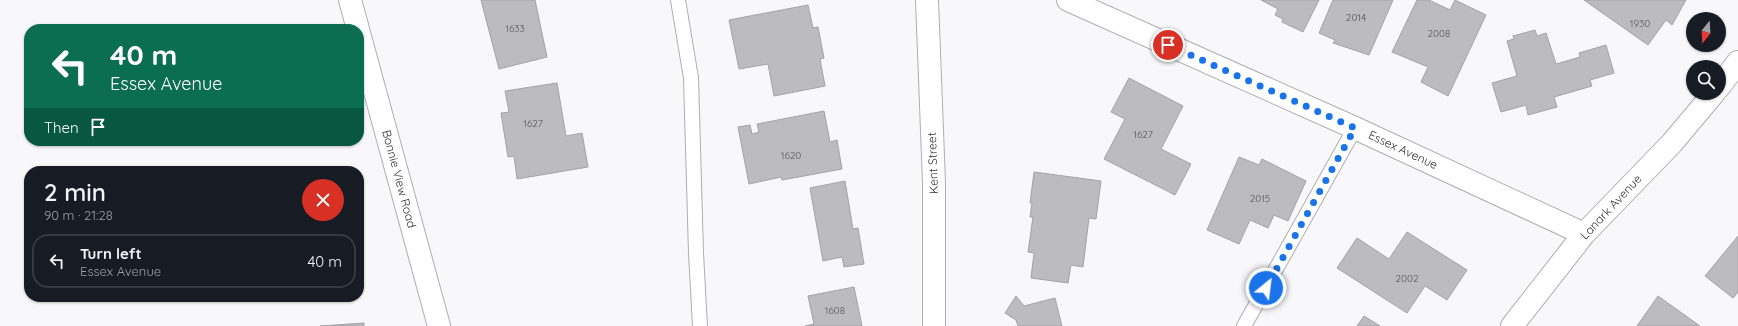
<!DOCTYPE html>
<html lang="en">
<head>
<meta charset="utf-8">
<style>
  :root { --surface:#171b24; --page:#242831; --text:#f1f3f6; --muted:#9ea1a6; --line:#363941 }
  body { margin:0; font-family:Quicksand,sans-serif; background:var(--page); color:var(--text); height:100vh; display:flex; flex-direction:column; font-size:15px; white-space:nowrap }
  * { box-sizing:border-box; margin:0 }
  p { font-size:13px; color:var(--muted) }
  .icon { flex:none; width:22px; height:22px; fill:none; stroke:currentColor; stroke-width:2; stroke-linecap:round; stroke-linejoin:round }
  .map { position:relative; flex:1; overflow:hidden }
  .drawer { position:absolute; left:24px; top:166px; width:340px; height:136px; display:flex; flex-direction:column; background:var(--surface); border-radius:16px; box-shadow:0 1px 3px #0004 }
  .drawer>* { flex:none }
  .guide { position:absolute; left:24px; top:24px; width:340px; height:122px; border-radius:16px; box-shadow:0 1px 3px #0004; background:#0b6e4f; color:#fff; overflow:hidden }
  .needle { width:26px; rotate:198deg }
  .tools { position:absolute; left:1686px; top:12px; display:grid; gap:8px }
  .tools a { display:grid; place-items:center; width:40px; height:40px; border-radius:50%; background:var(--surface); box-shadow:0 1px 3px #0004; font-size:20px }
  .pin { position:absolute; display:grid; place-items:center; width:34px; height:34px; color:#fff; margin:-17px; border:2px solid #fff; border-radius:50%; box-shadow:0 1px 4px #0007 }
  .me { position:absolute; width:44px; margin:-22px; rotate:29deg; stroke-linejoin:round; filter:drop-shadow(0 0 3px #0008) }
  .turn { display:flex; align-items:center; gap:14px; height:84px; padding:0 20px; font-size:18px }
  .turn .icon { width:52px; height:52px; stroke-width:2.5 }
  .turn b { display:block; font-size:28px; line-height:34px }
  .then { display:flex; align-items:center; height:38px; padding:0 20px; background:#0003; gap:8px; font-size:15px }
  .round { display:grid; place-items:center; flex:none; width:42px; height:42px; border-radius:21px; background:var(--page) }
  .headline { display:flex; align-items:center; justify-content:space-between; height:68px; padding:0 20px }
  h1 { font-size:24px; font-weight:600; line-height:30px }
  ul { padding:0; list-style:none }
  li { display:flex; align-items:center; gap:12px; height:54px; margin:0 8px 6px; padding:0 12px; border:2px solid var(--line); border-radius:16px }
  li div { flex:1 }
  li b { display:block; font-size:15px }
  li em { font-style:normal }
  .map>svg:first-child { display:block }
</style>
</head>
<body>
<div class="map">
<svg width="1738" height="326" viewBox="0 0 1738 326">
  <rect width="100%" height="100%" fill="#f8f7fa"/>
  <path fill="#bcbbbf" stroke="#a3a2a5" d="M481,0H535L547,57L499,69Z
    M1261,0H1319L1303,32L1282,22L1283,19L1275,15L1278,9Z
    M1333,0H1393L1369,55L1333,43L1335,40L1319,33Z
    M1417,0H1429L1450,10L1455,0L1486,15L1448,96L1421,82L1428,67L1392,52Z
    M1584,0H1686L1672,25L1666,20L1648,45Z
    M808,5L813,28L818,27L824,58L820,59L825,86L774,96L768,64L739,69L729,20Z
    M1535,30L1537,36L1546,33L1556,64L1580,57L1579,53L1606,45L1614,73L1590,80L1592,86L1554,97L1557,107L1528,115L1526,105L1501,112L1492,83L1517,76L1507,41L1514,39L1513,36Z
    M1129,78L1183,106L1161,149L1191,164L1175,195L1104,159L1125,119L1111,112Z
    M557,83L566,136L582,133L588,167L517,179L514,156L508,157L501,113L509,112L505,91Z
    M824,111L830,142L837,140L842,169L782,180L781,177L749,184L738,127L750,125L752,134L759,132L757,124Z
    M1239,157L1259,165L1262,159L1306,181L1288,221L1274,215L1268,228L1250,220L1239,244L1207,230Z
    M1034,172L1101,181L1096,219L1089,218L1083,267L1071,265L1068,283L1031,278L1034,253L1028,252L1033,217H1030L1032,203H1030Z
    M845,181L853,229L858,228L864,264L844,267L842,257L823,261L810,188Z
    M1407,232L1467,270L1447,300L1425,286L1407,313L1337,268L1357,238L1389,259Z
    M1738,236V292L1733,298L1705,276Z
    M854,287L862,326H805L814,324L808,296Z
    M1016,296L1024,306L1055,298L1062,326H1018L1016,320L1005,313Z
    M1658,296L1700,326H1637Z
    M1364,316L1380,326H1357Z
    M364,323V326H320Z"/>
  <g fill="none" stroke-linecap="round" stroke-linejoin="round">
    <g stroke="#aeadb0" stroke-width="16">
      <path id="service" d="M678,0L691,78L696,253L700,326
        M1244,326L1355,128"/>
    </g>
    <g stroke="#aeadb0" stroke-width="24">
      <path id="minor" d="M927,0L934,183V326
        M1068,0L1355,128L1584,234
        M1719,87L1738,62
        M1512,326L1584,234L1672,143L1714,93"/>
    </g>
    <g stroke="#aeadb0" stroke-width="24">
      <path id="tertiary" d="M350,0L358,29
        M359,33L439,326"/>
    </g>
    <use href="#service" stroke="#fff" stroke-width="14"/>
    <use href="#minor" stroke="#fff" stroke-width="22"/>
    <use href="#tertiary" stroke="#fff" stroke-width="22"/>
  </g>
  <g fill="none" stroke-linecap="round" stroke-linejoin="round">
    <path stroke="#1a73e8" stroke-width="7" stroke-dasharray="0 12.6" d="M1168,45L1355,128L1266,288"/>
  </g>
  <g text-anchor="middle" stroke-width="3" stroke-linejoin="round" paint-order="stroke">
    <g font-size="10" fill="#565557">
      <text x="1356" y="21">2014</text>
      <text x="1640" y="27">1930</text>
      <text x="515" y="32">1633</text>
      <text x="1439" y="37">2008</text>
      <text x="533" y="127">1627</text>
      <text x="1143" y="138">1627</text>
      <text x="791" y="159">1620</text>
      <text x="1260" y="202">2015</text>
      <text x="1407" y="282">2002</text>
      <text x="835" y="314">1608</text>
    </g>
    <g font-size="12" fill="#343334" stroke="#fff">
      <text transform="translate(1403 150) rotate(25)" y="4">Essex Avenue</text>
      <text transform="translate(933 163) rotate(-92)" y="4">Kent Street</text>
      <text transform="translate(399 179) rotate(75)" y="4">Bonnie View Road</text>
      <text transform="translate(1611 207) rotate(-47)" y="4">Lanark Avenue</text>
    </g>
  </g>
</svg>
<div class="tools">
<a><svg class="needle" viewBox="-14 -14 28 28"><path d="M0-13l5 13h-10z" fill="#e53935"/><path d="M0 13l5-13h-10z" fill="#9ea1a6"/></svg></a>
<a><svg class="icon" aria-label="search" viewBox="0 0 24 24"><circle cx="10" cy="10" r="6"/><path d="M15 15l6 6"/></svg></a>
</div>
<div class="pin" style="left:1168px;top:45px;background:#d93025"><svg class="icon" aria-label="arrive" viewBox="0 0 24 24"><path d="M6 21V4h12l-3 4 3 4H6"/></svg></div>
<svg class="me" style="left:1266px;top:288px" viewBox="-20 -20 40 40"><circle r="17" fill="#1a73e8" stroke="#fff" stroke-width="3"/><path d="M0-11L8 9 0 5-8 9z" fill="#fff"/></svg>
<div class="guide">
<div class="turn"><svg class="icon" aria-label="left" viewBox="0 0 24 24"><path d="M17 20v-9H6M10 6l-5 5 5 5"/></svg><div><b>40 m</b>Essex Avenue</div></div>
<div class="then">Then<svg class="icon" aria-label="arrive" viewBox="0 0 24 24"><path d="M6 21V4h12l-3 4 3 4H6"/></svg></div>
</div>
<section class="drawer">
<div class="headline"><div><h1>2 min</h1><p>90 m · 21:28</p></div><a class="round" style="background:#d93025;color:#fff"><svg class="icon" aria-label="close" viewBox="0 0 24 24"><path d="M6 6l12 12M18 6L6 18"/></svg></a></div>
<ul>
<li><svg class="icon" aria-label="left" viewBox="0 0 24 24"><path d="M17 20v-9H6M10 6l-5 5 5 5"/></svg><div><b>Turn left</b><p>Essex Avenue</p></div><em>40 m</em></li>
</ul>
</section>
</div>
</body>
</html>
